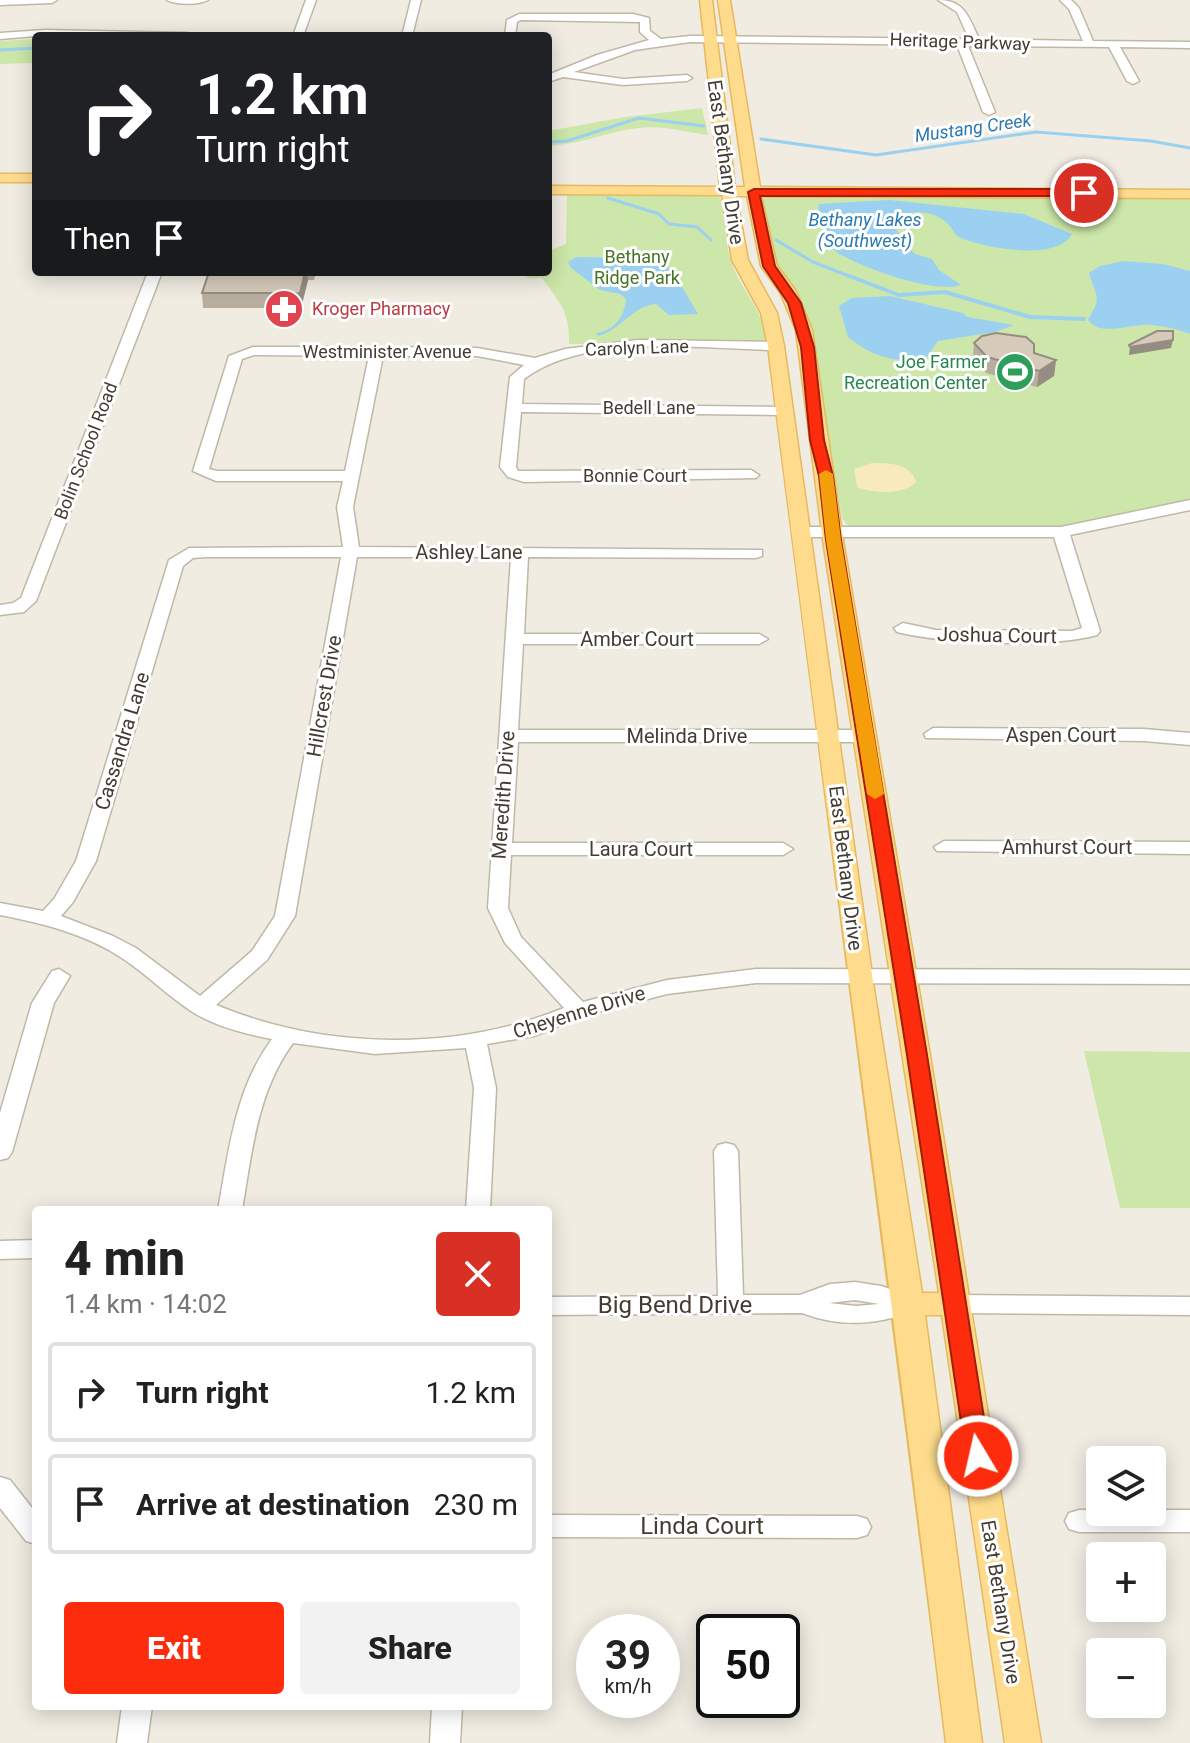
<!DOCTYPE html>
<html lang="en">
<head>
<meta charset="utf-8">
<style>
  :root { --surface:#fff; --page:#f2f2f2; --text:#222; --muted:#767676; --line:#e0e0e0; --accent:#fd2c0d }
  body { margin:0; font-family:Roboto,sans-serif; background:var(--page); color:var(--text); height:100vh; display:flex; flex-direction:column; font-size:30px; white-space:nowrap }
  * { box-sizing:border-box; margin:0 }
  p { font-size:26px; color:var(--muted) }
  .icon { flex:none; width:44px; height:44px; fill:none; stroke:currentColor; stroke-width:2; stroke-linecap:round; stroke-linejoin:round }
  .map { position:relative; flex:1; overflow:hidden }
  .drawer { position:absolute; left:32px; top:1206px; width:520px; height:504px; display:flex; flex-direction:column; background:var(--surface); border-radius:8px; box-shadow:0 4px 20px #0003 }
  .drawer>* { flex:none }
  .guide { position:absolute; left:32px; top:32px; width:520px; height:244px; border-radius:8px; box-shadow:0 4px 20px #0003; background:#202124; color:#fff; overflow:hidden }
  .buttons { position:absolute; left:1086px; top:1446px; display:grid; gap:16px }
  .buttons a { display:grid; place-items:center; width:80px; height:80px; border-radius:8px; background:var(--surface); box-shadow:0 4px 20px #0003; font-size:40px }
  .speed { position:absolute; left:576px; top:1614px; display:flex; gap:16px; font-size:40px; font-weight:700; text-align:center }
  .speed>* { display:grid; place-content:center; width:104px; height:104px; border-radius:50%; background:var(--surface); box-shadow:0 4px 20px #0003; line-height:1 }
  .speed small { font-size:20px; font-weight:400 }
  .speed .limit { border:4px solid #111; border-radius:12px; background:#fff; color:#111 }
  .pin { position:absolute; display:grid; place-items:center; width:68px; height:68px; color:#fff; margin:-34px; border:4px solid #fff; border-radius:50%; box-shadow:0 2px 8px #0007 }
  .me { position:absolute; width:88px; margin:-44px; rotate:351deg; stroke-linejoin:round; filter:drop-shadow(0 0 6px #0008) }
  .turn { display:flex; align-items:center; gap:28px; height:168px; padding:0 32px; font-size:36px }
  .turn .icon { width:104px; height:104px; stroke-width:2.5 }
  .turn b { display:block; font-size:56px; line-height:68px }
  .then { display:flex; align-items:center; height:76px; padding:0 32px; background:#0003; gap:16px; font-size:30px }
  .round { display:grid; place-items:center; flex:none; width:84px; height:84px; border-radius:8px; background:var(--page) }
  .summary { display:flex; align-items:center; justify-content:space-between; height:136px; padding:0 32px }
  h1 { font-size:48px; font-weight:800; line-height:60px }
  .button { display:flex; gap:16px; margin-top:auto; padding:16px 32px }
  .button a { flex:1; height:92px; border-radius:8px; background:var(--accent); color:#fff; font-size:32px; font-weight:800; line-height:92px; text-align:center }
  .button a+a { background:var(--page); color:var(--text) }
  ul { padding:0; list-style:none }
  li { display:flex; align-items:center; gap:24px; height:100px; margin:0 16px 12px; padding:0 16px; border:4px solid var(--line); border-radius:8px }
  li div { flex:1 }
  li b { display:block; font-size:30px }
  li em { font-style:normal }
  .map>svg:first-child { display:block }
</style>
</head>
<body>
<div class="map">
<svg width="1190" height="1743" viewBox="0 0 1190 1743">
  <rect width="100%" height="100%" fill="#f1ece2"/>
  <path fill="#cce7a9" d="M36,39L34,63L0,64V41Z
    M702,108L708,135C686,132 661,125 639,128C606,132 582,144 548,146V131L625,117Z
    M567,193L719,195C727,215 724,238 730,258C739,289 759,302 767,338L763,342L569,344C570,312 560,303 542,278H527V272H548V251L566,244Z
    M774,196L1190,197V500L1057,527L848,526L842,518L807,321L803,307L773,260L761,199Z
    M1084,1051L1190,1052V1208H1120Z"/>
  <path fill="#f8eabb" d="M872,463C888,463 911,463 916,482C905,495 872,494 857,487L854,469Z"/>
  <path fill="#9bd0f1" d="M889,200L1024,214L1072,234C1057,262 986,248 961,238C954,235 954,231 949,225C936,211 913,209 897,217L896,228L904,244L915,254L932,259L939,270L961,285C934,294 862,268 838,253C828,247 824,237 822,227L832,214L818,212L819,204Z
    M576,257L636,258L671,268L698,314L669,315L656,304C632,306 621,330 598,336L596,333C615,331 625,315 626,299L620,294L600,290L571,268L568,262Z
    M1123,261L1163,264L1190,271V334C1177,329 1165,326 1151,325C1132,323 1101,338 1088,320C1102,295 1097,300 1089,273L1100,266Z
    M890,296L963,313L967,317L1014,325L995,332L938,341L926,358C896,364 872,357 848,337L839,306L852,298Z"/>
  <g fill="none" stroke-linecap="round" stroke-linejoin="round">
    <path stroke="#9bd0f1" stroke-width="3" d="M0,50L36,48
      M761,139L876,155L1036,132L1151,141L1190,148
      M548,142L567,141L639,118L704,126
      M608,198L659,214L669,224L697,227L711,240
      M776,240L813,262L854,278"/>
    <path stroke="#9bd0f1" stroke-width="4" d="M849,276L899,295L945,292L1030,317L1084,319"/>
    <g stroke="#c0b7a7" stroke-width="3">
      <path id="minor" d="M0,0H57L52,3L0,5Z
        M167,0H208C199,5 176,5 167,0Z
        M306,0H316L303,36H293Z
        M411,0H421L412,36H402Z
        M938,0C965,0 969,18 979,39L1083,41L1069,9L1060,0H1071L1079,8L1093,41L1190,42V48L1120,47L1139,81L1133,84L1127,81L1109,47L968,46L995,112L989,115L983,112L957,45L690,42L635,50L574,72L623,79L687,75L692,78L687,81L623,85L563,77L548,82V75L597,55L649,40L640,32V22L521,20L517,22L515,36H505L507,20L519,14H633L649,18L650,31L661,39L690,36L969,39L957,12Z
        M45,30L188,33L193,36H36L0,39V33Z
        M148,272H162L36,601L24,612L0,615V605L13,603L21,598Z
        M638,340L776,342L783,346L776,350C701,349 586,332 524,379L522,404L783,407L790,411L783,415L521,412L516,467L518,471L751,470L759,475L756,478L524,482L508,477L500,467L510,377L524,365L477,356H383L353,507L359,547L762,550V556L756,558L528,557L524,634H759L768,639L759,644H523L518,730H866L875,736L866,742H518L512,843H783L793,849L783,855H511L508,908L521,937L583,1002L667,980L756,969L1190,970V984L756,983L667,994L586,1015L534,1036L487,1044L496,1088L490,1210H466L474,1088L466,1048L375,1054L293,1043C257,1092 252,1152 242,1210H218C229,1150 235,1089 272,1039C245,1034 214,1026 191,1011C167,995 146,974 122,958C86,934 42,923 0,915V903L43,911L54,899L76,861L169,560L189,548L343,547L337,507L343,481H216L193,471L229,356L253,347H377L477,348L535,358L565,349ZM254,355L369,356L345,471H217L209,469L242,359ZM206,557H341L275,916L252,951L200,996L136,948L113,936L61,916L73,902L96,861L183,566L193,558ZM357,557H511L488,908L505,943L564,1008C455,1052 325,1050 216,1005L267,960L295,916Z
        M1190,500V510L1070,535L1100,631L1097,635C1049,648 946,644 897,632L894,628L903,623L936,630L1072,631L1082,628L1054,537H801L793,532L801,527H1061Z
        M933,728L1144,729L1190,733V745L1144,741L926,738L924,734Z
        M944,841L1190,842V854L937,851L934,847Z
        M59,969L70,976L54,1003L12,1152L8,1158L0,1160V1113L32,1003L52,971Z
        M726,1143L734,1145L738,1151L743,1295H800L830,1284L855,1282L881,1286L917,1298L920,1304L917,1310C877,1325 842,1328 802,1313L548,1315V1297L718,1296L714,1151L718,1145ZM855,1300L879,1304L856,1306L829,1303Z
        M36,1240V1258L0,1259V1241Z
        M954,1295L1190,1297V1315L954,1313L945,1310L942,1304L945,1298Z
        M0,1477L10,1480L36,1513V1544L26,1541L0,1508Z
        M1079,1510H1190V1532H1079L1069,1529L1065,1521L1069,1513Z
        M548,1515L857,1516L867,1519L871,1527L867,1535L857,1538L548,1537Z
        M122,1706H152L147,1743H117Z
        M432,1706H462L460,1743H430Z"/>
    </g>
    <g stroke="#e5b95c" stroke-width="3">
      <path id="major" d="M700,0H712L735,187H745L718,0H730L760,187L1190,190V198L761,196L777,266L796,291L812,330L843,540L930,1055L1041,1743H1005L942,1315H925L982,1743H946C890,1277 826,812 768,346L761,313L732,260L722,195L548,194V186L720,187ZM736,196H747L761,266L780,292L796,330L823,540L939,1293H922L874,989L784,346L777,313L748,260Z
        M0,174H36V182H0Z"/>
    </g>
    <use href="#minor" fill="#fff" fill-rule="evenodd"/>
    <use href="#major" fill="#ffdc8d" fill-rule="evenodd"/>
  </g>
  <path fill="#b8aea0" d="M209,272H316L314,280H308L301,308L274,312V308H203L202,293Z
    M974,343L1034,353L1056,360L1054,376L1037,387L986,373L973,358Z"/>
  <path fill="#968d82" d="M305,272H307L308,280L301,308L274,312L273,297Z
    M1173,340L1171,348L1129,355L1130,347Z
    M1056,360L1054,376L1037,387L1039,371Z"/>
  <path fill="#d6caba" stroke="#968d82" stroke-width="2" d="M209,272H305L300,293L273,297L274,293H202Z
    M1157,331H1173V340L1130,347L1129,345Z
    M996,333L1026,337L1034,344V353L1056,360L1039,371L987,357L974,343L982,336Z"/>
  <path fill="#fd2c0d" stroke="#a41d08" stroke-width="2" d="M754,189H1084L1089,193L1084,196H760L775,266L801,303L814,347L824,440L833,476L841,540L927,1055L990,1456L986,1463L978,1466L969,1463L966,1456L907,1055L826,540L819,476L810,440L801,347L788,303L763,266L748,192Z"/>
  <path fill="#f59e0b" d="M826,470L833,474L841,540L884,794L875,799L867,794L826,540L819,474Z"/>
  <defs>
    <g id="pharmacy-disc" transform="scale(2)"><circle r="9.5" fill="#e0444e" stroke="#fff"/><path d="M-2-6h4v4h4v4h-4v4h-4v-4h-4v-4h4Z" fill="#fff"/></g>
    <g id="stadium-disc" transform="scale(2)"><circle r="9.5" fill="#2e9e5b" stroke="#fff"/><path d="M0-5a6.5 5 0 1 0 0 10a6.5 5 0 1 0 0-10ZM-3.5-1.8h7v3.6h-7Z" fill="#fff"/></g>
  </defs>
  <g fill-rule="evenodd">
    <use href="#pharmacy-disc" x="284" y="309"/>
    <use href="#stadium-disc" x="1015" y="372"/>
  </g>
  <g text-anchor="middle" stroke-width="6" stroke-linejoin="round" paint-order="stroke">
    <g font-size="18" fill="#433c32" stroke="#fff">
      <text transform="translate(960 42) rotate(2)" y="6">Heritage Parkway</text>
      <text transform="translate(637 348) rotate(-2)" y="6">Carolyn Lane</text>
      <text x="387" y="358">Westminister Avenue</text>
      <text x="649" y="414">Bedell Lane</text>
      <text transform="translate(86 451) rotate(-69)" y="6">Bolin School Road</text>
      <text x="635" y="482">Bonnie Court</text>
    </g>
    <g font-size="18" font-style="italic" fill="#2b7aaf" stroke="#fff">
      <text transform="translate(973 128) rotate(-8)" y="6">Mustang Creek</text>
      <text x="865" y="226">Bethany Lakes<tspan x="865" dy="21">(Southwest)</tspan></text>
    </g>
    <g font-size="18" fill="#457426" stroke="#fff">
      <text x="637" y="263">Bethany<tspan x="637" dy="21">Ridge Park</tspan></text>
    </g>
    <g font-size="18" fill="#be3a42" stroke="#fff" text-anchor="start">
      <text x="312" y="315">Kroger Pharmacy</text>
    </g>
    <g font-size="18" fill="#27864d" stroke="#fff" text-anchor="end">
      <text x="987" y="368">Joe Farmer<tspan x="987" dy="21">Recreation Center</tspan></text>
    </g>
    <g font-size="20" fill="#433c32" stroke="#fff">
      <text transform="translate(726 162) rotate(82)" y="7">East Bethany Drive</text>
      <text x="469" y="559">Ashley Lane</text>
      <text transform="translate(997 635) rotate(1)" y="7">Joshua Court</text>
      <text x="637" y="646">Amber Court</text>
      <text transform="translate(324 696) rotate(-80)" y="7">Hillcrest Drive</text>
      <text x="1061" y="742">Aspen Court</text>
      <text x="687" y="743">Melinda Drive</text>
      <text transform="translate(122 741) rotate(-73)" y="7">Cassandra Lane</text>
      <text transform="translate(503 795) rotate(-86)" y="7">Meredith Drive</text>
      <text x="1067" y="854">Amhurst Court</text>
      <text x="641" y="856">Laura Court</text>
      <text transform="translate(846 868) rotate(83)" y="7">East Bethany Drive</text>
      <text transform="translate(579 1012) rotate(-17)" y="7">Cheyenne Drive</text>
      <text transform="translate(1001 1602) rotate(81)" y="7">East Bethany Drive</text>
    </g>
    <g font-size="24" fill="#433c32" stroke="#fff">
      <text x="675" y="1313">Big Bend Drive</text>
      <text x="702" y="1534">Linda Court</text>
    </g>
  </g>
</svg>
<div class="buttons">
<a><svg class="icon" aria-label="layers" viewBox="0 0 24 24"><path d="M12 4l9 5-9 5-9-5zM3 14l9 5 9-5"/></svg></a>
<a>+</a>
<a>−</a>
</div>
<div class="speed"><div>39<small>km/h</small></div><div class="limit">50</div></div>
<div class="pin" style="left:1084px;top:193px;background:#d93025"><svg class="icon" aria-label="arrive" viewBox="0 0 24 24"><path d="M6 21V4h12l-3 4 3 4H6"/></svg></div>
<svg class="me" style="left:978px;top:1456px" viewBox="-20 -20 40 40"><circle r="17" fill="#fd2c0d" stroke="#fff" stroke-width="3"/><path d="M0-11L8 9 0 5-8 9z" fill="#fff"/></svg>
<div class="guide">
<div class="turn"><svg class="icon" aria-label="right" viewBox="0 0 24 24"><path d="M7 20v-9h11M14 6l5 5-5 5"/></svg><div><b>1.2 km</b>Turn right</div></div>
<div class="then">Then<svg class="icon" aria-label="arrive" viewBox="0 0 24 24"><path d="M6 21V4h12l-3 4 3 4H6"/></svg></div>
</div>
<section class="drawer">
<div class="summary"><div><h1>4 min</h1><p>1.4 km · 14:02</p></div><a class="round" style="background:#d93025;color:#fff"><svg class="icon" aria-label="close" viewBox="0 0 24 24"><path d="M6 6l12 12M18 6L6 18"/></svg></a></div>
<ul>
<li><svg class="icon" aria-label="right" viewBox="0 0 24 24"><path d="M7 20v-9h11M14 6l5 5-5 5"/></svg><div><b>Turn right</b></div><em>1.2 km</em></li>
<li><svg class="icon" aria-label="arrive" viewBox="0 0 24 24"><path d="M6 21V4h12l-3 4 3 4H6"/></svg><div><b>Arrive at destination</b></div><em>230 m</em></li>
</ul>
<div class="button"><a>Exit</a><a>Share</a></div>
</section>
</div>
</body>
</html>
